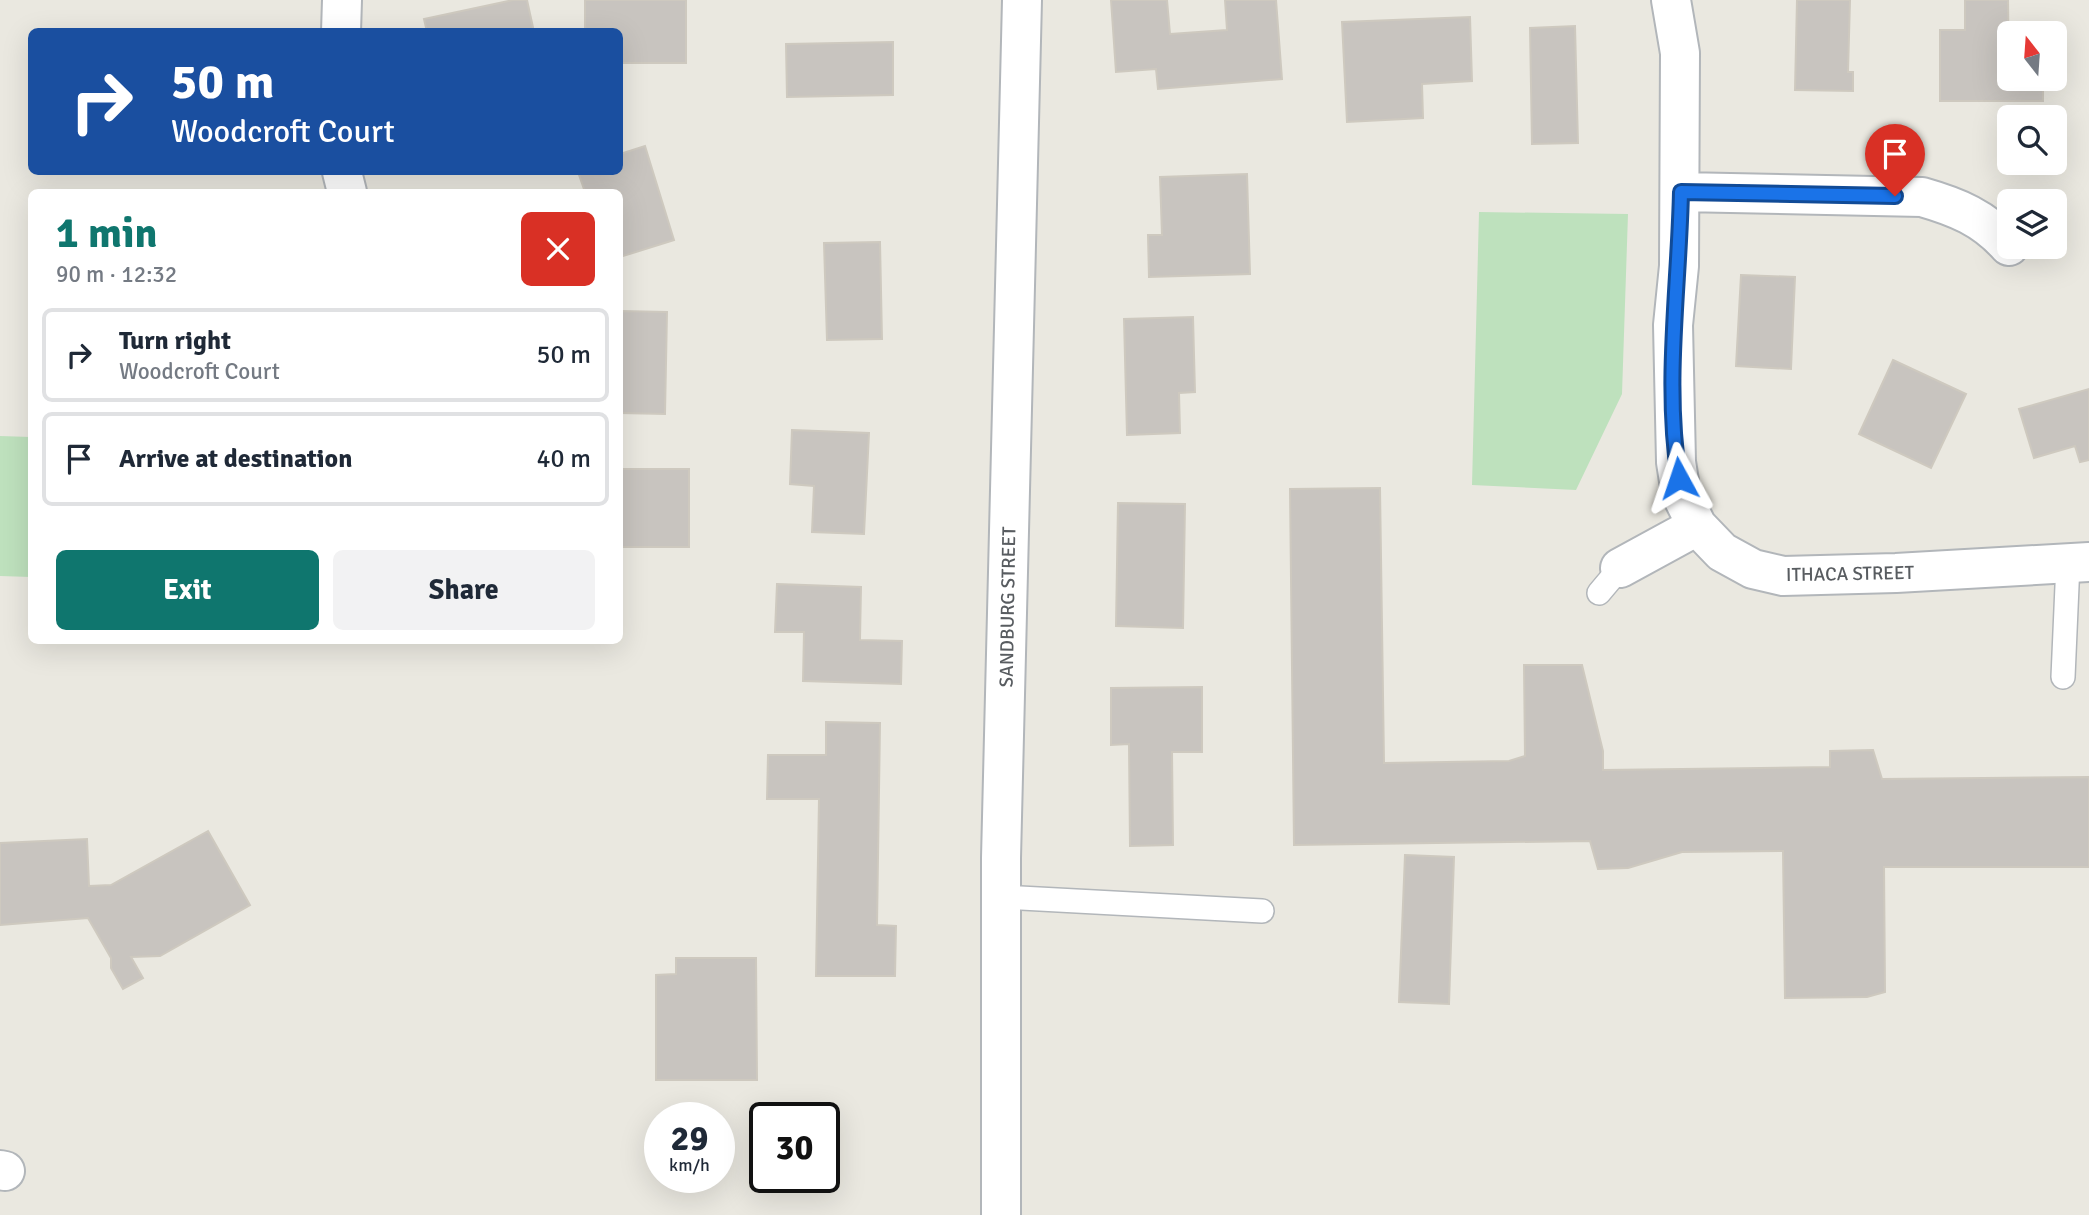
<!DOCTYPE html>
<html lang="en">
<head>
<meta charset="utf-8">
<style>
  :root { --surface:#fff; --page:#f2f2f3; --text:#1f2937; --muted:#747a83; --line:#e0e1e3; --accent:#0f766e }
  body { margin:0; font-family:Signika,sans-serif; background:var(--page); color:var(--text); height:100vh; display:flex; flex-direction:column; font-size:26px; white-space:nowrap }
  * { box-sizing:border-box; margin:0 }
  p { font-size:23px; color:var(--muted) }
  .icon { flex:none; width:38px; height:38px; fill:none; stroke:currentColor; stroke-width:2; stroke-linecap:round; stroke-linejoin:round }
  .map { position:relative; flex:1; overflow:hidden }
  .drawer { position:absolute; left:28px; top:189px; width:595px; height:455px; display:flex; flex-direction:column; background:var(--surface); border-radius:10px; box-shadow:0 7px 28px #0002 }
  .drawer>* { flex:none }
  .top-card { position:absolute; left:28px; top:28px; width:595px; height:147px; border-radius:10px; box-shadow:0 7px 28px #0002; background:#1a4fa0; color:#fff; overflow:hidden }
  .needle { width:46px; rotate:343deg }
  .controls { position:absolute; left:1997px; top:21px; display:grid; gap:14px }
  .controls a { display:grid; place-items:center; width:70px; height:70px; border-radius:10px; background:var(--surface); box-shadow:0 7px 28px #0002; font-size:35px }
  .speed { position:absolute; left:644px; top:1102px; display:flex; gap:14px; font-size:35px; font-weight:700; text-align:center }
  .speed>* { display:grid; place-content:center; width:91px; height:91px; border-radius:50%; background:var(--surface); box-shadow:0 7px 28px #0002; line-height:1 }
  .speed small { font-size:18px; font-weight:400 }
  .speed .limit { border:4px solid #111; border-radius:10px; background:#fff; color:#111 }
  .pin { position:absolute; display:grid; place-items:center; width:60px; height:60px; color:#fff; margin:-72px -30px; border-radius:50% 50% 50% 0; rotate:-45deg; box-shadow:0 0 7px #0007 }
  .pin .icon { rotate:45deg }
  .me { position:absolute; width:77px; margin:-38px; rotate:355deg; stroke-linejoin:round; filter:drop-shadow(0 0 5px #0008) }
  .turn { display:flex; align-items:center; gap:24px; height:147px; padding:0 28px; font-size:32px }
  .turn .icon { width:91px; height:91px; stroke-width:2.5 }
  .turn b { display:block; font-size:49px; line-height:60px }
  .round { display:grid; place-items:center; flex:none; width:74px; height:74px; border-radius:10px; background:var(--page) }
  .overview { display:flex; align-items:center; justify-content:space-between; height:119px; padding:0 28px }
  h1 { font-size:42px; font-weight:700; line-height:52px; color:var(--accent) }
  .button { display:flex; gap:14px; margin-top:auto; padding:14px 28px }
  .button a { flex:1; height:80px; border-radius:10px; background:var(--accent); color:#fff; font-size:28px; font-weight:700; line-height:80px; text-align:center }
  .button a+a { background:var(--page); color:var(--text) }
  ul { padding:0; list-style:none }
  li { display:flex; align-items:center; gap:21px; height:94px; margin:0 14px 10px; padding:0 14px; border:4px solid var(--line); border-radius:10px }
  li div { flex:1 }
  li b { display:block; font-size:26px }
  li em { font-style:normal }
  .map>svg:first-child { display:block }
</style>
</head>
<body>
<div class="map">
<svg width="2089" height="1215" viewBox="0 0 2089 1215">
  <rect width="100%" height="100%" fill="#eae8e0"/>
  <path fill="#bee1bd" d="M1479,212L1628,214L1622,394L1576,490L1472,485Z
    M0,436L31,437V577L0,576Z"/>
  <path fill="#c8c4bf" stroke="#cec9bf" stroke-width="2" d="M513,0H527L534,32H427L424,19Z
    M585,0H686V63H620V32H585Z
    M1111,0H1167L1170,34L1227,30L1225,0H1276L1282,79L1158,89L1156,69L1116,72Z
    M1797,0H1850L1848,72H1853V91L1795,90Z
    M1965,0H2008L2009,79H2043V101H1940V30H1965Z
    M1470,17L1472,81L1422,84L1423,118L1347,122L1342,22Z
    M1575,26L1578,143L1532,144L1530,28Z
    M893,42V95L787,97L786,44Z
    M645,146L674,240L620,257V192H585L578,172H620V154Z
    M1247,174L1250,274L1149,277L1148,235H1162L1160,177Z
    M880,242L882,339L827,340L824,243Z
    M1741,275L1795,277L1791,369L1736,366Z
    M620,311L667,312L665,414L620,413Z
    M1193,317L1195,392L1179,393L1180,433L1127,435L1124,319Z
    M1893,360L1966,394L1931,468L1859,434Z
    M2089,389V460L2080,462L2075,446L2034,458L2019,409Z
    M792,430L869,433L864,534L812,532L814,486L790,484Z
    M620,469H689V547H620Z
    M1380,488L1384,763L1509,761L1525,756L1524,665H1582L1603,751V770L1830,767V751L1873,750L1882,779L2089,777V867H1884L1885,992L1867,997L1785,998L1783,851L1682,852L1628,868L1598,869L1590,841L1294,845L1290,489Z
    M1118,503L1185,504L1183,628L1116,626Z
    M777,584L861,587L860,640L902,641L901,684L803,681L804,632H775Z
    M1202,687V752H1172L1173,845L1130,846L1129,744L1111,745V688Z
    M826,722L880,723L877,925L896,926L895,976H816L819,799H767L768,755H826Z
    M208,831L250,905L160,956L131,957L143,978L123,989L111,968V958L88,918L0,925V843L87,839L89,886L111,885Z
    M1405,855L1454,857L1449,1004L1399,1002Z
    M676,958H756L757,1080H656V975L676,974Z"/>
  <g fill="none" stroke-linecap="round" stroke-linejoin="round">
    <g stroke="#b2b6ba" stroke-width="26">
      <path id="service" d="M1599,593L1620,568
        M2063,677L2068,563
        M1001,897L1262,911"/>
    </g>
    <g stroke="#b2b6ba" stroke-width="42">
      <path id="minor" d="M1671,0L1680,53L1679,266L1673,325L1676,462L1681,494L1697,526L1722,552L1753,569L1783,576L1896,573L2089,562
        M341,32L342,0
        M342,172L347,192
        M1681,192L1922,197C1957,207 1984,218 2009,246
        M1620,568L1697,526
        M0,1170L5,1171
        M1001,1215V858L1022,0"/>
    </g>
    <use href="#service" stroke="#fff" stroke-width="23"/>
    <use href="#minor" stroke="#fff" stroke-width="38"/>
  </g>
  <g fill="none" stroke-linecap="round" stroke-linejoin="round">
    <g stroke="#114b97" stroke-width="18">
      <path id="route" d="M1679,478C1664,384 1679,287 1681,192L1895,196"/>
    </g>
    <use href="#route" stroke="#1a73e8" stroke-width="12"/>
  </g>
  <g text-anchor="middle" stroke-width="5" stroke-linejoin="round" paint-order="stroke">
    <g font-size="19" fill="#585c60" stroke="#fff">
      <text transform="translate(1850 573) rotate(-1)" y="7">ITHACA STREET</text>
      <text transform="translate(1007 607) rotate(-89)" y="7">SANDBURG STREET</text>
    </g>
  </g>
</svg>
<div class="controls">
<a><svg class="needle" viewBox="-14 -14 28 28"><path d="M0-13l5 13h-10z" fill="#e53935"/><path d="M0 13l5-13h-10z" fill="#747a83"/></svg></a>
<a><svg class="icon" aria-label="search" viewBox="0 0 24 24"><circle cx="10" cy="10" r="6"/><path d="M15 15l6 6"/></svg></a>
<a><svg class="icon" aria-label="layers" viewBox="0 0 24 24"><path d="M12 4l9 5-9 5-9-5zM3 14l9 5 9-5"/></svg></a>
</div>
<div class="speed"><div>29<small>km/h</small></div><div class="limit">30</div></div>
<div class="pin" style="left:1895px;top:196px;background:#d93025"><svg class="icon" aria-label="arrive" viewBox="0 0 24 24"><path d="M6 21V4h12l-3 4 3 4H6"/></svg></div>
<svg class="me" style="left:1679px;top:478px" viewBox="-20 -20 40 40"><path d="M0-17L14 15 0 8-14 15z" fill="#1a73e8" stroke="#fff" stroke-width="4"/></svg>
<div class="top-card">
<div class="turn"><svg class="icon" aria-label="right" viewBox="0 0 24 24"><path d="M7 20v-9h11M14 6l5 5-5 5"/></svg><div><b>50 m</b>Woodcroft Court</div></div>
</div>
<section class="drawer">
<div class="overview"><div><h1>1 min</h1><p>90 m · 12:32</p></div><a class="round" style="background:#d93025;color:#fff"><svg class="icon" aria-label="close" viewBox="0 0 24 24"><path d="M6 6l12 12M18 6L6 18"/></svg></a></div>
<ul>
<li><svg class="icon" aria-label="right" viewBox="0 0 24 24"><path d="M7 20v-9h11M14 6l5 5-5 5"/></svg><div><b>Turn right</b><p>Woodcroft Court</p></div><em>50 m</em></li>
<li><svg class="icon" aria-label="arrive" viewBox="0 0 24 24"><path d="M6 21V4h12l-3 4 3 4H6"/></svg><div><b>Arrive at destination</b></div><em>40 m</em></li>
</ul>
<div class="button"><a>Exit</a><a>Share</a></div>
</section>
</div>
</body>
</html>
